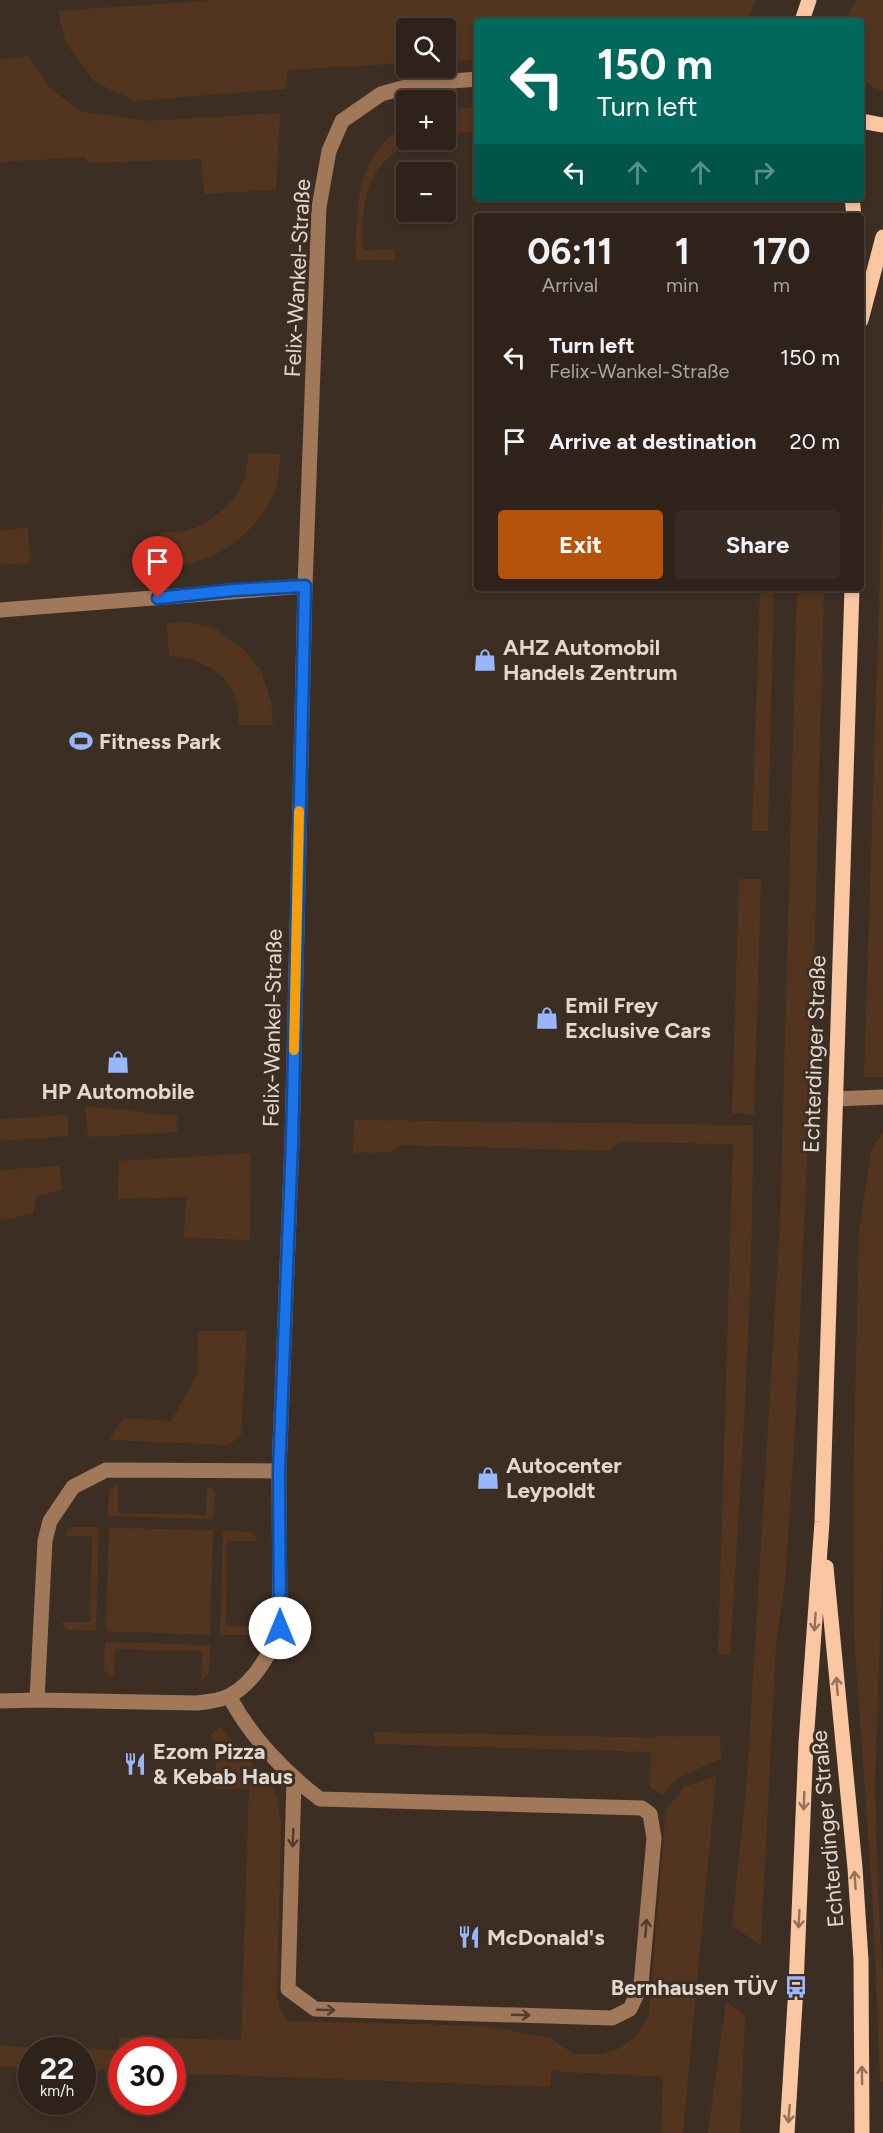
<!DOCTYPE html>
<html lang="en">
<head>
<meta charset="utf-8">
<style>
  :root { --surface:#2e221a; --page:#362a23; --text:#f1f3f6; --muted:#a7a4a2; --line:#493f39; --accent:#b45309 }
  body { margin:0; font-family:Figtree,sans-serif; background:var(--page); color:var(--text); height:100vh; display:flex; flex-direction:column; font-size:22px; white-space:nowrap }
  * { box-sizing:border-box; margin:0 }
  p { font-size:20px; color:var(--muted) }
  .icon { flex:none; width:33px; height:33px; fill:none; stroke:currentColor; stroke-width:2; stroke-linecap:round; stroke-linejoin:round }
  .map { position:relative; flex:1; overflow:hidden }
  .side { position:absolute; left:474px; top:213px; width:390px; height:378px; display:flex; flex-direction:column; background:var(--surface); border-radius:6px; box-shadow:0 3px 9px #0003,0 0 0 2px var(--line) }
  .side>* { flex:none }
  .hud { position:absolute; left:474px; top:18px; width:390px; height:183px; border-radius:6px; box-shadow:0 3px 9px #0003,0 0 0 2px var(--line); background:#00695c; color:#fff; overflow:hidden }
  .tools { position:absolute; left:396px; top:18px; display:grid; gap:12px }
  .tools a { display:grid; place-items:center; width:60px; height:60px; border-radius:6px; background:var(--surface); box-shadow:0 3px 9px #0003,0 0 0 2px var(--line); font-size:30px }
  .speed { position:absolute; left:18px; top:2037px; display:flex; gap:12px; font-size:30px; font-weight:700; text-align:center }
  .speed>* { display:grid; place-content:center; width:78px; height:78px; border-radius:50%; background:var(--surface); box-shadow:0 3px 9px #0003,0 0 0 2px var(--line); line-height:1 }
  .speed small { font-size:15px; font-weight:400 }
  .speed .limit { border:9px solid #d22; background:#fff; color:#111 }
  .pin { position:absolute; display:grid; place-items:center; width:51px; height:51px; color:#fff; margin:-62px -26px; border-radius:50% 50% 50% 0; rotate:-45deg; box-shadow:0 0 6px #0007 }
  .pin .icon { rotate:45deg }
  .me { position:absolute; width:66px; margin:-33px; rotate:0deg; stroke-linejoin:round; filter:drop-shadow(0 0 4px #0008) }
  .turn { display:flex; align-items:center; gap:21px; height:126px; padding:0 24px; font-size:27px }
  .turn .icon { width:78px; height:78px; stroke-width:2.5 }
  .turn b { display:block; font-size:42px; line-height:51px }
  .lanes { display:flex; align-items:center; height:57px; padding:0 24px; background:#0003; justify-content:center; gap:30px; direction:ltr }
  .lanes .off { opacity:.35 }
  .eta { display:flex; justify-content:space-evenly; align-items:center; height:102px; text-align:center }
  .eta b { font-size:36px; font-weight:700; line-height:42px }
  .primary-button { display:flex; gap:12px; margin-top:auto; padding:12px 24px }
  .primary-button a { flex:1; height:69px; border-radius:6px; background:var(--accent); color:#fff; font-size:24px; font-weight:700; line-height:69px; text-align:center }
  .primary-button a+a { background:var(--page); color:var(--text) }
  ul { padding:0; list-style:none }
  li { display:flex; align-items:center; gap:18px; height:84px; padding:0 24px }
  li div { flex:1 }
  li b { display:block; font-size:22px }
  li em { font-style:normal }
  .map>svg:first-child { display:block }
</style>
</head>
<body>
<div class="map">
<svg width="883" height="2133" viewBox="0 0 883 2133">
  <rect width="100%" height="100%" fill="#3d2e23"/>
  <path fill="#53351f" d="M216,0H757L746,21H477V60L446,61V28H406V63L288,70L285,89L135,101L95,82L66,43L58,11Z
    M858,0H883V91L873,87L861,78V21H846L852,7Z
    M28,56L50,88L82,112L150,121L280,113L276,190L204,194L201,159L88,163L86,157L0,162V59Z
    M477,107V131L446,135V110Z
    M406,125V140H416C408,141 402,147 396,151C362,177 362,211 363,250L395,249V260H356C357,207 354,156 406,125Z
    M249,453L281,454C279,465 279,479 275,490C262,525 226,556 190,563C181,565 171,565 162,565L160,533L187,531L205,523L229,505L244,481Z
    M883,478V1077H864Z
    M28,528L30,563L0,565V530Z
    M760,588H774L768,831H752Z
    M797,588H824L812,1051L795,1429L785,1583L776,1643L761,1945L732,1926L747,1779L780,1225Z
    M186,622L214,628L244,650L261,670L271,702L273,725H239C240,682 211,658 169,656L167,623Z
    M739,879H761L754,1114L732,1113Z
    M85,1106L177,1116V1132L88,1137Z
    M67,1115L69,1136L0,1141V1119Z
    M354,1120L753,1125C753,1302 741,1478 730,1655L718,1654L733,1144L619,1142L608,1151L402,1145L390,1152L353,1153Z
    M883,1132V1543L875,1785L878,1894L883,1979V2082H880L873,1905L854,1633L853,1493L859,1232L871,1150Z
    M251,1153L250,1240L184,1238L186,1197L118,1199L119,1161Z
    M59,1166L62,1190L36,1196L33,1214L0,1220V1170Z
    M198,1331H247L241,1435L229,1445L109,1440L123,1418L171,1421L197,1375Z
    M118,1484V1513L206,1515L207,1486L215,1492L213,1519L108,1516L109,1489Z
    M69,1527H99L96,1631L66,1630L62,1622H90L92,1537L65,1536Z
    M109,1528L213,1530L210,1635L106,1631Z
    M223,1531L252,1532L257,1541H227L226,1625L254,1627L249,1635H220Z
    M105,1642L210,1645L209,1674L201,1680L202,1651L115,1649L114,1678L104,1670Z
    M220,1727L271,1785L277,1799L281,1822L277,1994L280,2009L288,2021L486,2026L550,2038L574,2054H600L618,2049L636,2037L649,2014L666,1810L684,1787L716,1776L683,2133H661L663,2077L551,2071L550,2087L173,2073L172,2050H122L121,2071L83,2069L82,2050H32L31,2067L0,2066V2046L119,2050V2037L241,2040L249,1788L216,1789V1745L210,1735Z
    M374,1732L620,1737L720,1736L721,1758L677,1779L662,1795L650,1787L651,1752L375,1744Z
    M726,2001L745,2016L740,2133H708Z"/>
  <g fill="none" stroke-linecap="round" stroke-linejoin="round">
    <path stroke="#a2785a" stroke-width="15" d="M0,610L305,586
      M835,1099L883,1097
      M229,1696C250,1736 284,1772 320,1799L642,1808L650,1814L654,1838L641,1985L630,2009L612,2018L315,2009L288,1989L294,1780
      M37,1700L45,1541L50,1521L73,1487L106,1470L279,1471
      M0,1701L37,1700L196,1703C207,1702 219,1701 229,1696C254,1683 270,1654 280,1628L279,1471L292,1142L305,586L319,207L329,151L342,121L381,94L416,84L477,79"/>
    <path stroke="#fbc6a2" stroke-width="15" d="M802,21L809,0
      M861,121L883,125
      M852,198L854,216
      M861,320L883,237
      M826,1567L855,1868L861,1960L862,2133
      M787,2133L796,1987L806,1743L822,1522L852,588"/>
  </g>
  <defs><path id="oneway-shaft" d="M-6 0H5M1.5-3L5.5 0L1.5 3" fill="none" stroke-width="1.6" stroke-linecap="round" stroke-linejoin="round" transform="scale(1.5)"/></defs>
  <g stroke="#92725c">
    <use href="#oneway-shaft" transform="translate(815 1622) rotate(94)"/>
    <use href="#oneway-shaft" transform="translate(837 1686) rotate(-95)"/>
    <use href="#oneway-shaft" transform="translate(804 1801) rotate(92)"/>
    <use href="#oneway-shaft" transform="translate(855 1880) rotate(-94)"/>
    <use href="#oneway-shaft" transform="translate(799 1919) rotate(93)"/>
    <use href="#oneway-shaft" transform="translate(862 2075) rotate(-91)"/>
    <use href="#oneway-shaft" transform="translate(789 2114) rotate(95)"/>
  </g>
  <g stroke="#513d2e">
    <use href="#oneway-shaft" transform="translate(293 1838) rotate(92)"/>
    <use href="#oneway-shaft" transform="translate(646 1928) rotate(-85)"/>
    <use href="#oneway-shaft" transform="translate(326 2010) rotate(2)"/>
    <use href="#oneway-shaft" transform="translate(521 2015) rotate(2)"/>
  </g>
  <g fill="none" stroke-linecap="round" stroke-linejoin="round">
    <g stroke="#114b97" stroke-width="15">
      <path id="route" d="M158,598L233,590L305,586L292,1142L279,1471L280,1628"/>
    </g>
    <use href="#route" stroke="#1a73e8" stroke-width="10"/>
    <path stroke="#f59e0b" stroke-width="10" d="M294,1050L299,811"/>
  </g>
  <defs>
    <g id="shop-bare" transform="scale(1.8)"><path d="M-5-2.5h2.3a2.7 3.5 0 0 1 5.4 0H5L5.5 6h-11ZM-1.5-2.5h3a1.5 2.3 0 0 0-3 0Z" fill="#98b6fd" stroke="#3d2e23" stroke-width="2.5" paint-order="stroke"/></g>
    <g id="stadium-bare" transform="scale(1.8)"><path d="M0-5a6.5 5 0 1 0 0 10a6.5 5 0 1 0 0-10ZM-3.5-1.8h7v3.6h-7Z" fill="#98b6fd" stroke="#3d2e23" stroke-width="2.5" paint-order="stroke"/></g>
    <g id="restaurant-bare" transform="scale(1.8)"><path d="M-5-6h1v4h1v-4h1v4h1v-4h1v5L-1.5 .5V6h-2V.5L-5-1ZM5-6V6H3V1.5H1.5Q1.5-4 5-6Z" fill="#98b6fd" stroke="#3d2e23" stroke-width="2.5" paint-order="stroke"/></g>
    <g id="bus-bare" transform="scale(1.8)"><path d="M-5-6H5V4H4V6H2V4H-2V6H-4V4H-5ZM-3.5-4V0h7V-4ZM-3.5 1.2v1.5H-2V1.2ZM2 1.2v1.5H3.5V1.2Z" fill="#98b6fd" stroke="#3d2e23" stroke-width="2.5" paint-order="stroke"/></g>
  </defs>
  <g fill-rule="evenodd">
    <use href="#shop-bare" x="485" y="660"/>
    <use href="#stadium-bare" x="81" y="741"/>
    <use href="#shop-bare" x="547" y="1018"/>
    <use href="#shop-bare" x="118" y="1062"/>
    <use href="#shop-bare" x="488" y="1478"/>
    <use href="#restaurant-bare" x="135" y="1764"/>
    <use href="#restaurant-bare" x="469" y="1937"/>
    <use href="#bus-bare" x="796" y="1987"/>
  </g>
  <g text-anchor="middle" stroke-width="6" stroke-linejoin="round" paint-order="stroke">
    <g font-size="22" fill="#e2d8d2" stroke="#3d2e23">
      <text transform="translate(297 278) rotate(-87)" y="8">Felix-Wankel-Straße</text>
      <text transform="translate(272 1028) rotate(-89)" y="8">Felix-Wankel-Straße</text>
      <text transform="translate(814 1054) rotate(-88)" y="8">Echterdinger Straße</text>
      <text transform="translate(827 1829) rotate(-95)" y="8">Echterdinger Straße</text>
    </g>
    <g font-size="22" font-weight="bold" fill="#e2d8d2" stroke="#3d2e23" text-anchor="start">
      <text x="503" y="655">AHZ Automobil<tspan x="503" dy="25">Handels Zentrum</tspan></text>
      <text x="99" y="749">Fitness Park</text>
      <text x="565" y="1013">Emil Frey<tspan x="565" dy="25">Exclusive Cars</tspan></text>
      <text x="118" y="1099" text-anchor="middle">HP Automobile</text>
      <text x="506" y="1473">Autocenter<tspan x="506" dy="25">Leypoldt</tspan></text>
      <text x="153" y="1759">Ezom Pizza<tspan x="153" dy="25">&amp; Kebab Haus</tspan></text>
      <text x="487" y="1945">McDonald's</text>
      <text x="778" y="1995" text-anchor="end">Bernhausen TÜV</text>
    </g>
  </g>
</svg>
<div class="tools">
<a><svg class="icon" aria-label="search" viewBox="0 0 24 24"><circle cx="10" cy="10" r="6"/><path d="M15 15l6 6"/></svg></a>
<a>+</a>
<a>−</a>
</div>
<div class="speed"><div>22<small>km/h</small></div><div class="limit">30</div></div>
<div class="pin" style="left:158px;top:598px;background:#d93025"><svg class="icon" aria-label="arrive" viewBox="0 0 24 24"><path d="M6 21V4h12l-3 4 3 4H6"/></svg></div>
<svg class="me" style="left:280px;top:1628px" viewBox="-20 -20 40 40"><circle r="19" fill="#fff"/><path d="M0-13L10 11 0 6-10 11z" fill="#1a73e8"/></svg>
<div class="hud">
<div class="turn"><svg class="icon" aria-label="left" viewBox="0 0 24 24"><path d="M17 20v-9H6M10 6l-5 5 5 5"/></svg><div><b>150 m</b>Turn left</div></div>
<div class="lanes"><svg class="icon" aria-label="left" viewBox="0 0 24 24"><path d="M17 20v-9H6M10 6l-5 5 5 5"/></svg><svg class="icon off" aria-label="ahead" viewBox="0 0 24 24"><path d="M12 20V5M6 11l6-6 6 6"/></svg><svg class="icon off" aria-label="ahead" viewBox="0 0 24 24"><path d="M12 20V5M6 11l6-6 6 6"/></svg><svg class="icon off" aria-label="right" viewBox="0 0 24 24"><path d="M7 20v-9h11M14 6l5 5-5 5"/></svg></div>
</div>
<section class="side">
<div class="eta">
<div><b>06:11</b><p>Arrival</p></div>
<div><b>1</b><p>min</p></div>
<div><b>170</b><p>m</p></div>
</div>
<ul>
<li><svg class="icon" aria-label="left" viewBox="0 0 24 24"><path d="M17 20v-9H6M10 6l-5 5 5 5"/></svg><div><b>Turn left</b><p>Felix-Wankel-Straße</p></div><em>150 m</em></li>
<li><svg class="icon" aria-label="arrive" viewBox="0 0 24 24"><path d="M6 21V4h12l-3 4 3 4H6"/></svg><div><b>Arrive at destination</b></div><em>20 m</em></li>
</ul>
<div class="primary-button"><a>Exit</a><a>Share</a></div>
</section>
</div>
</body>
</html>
